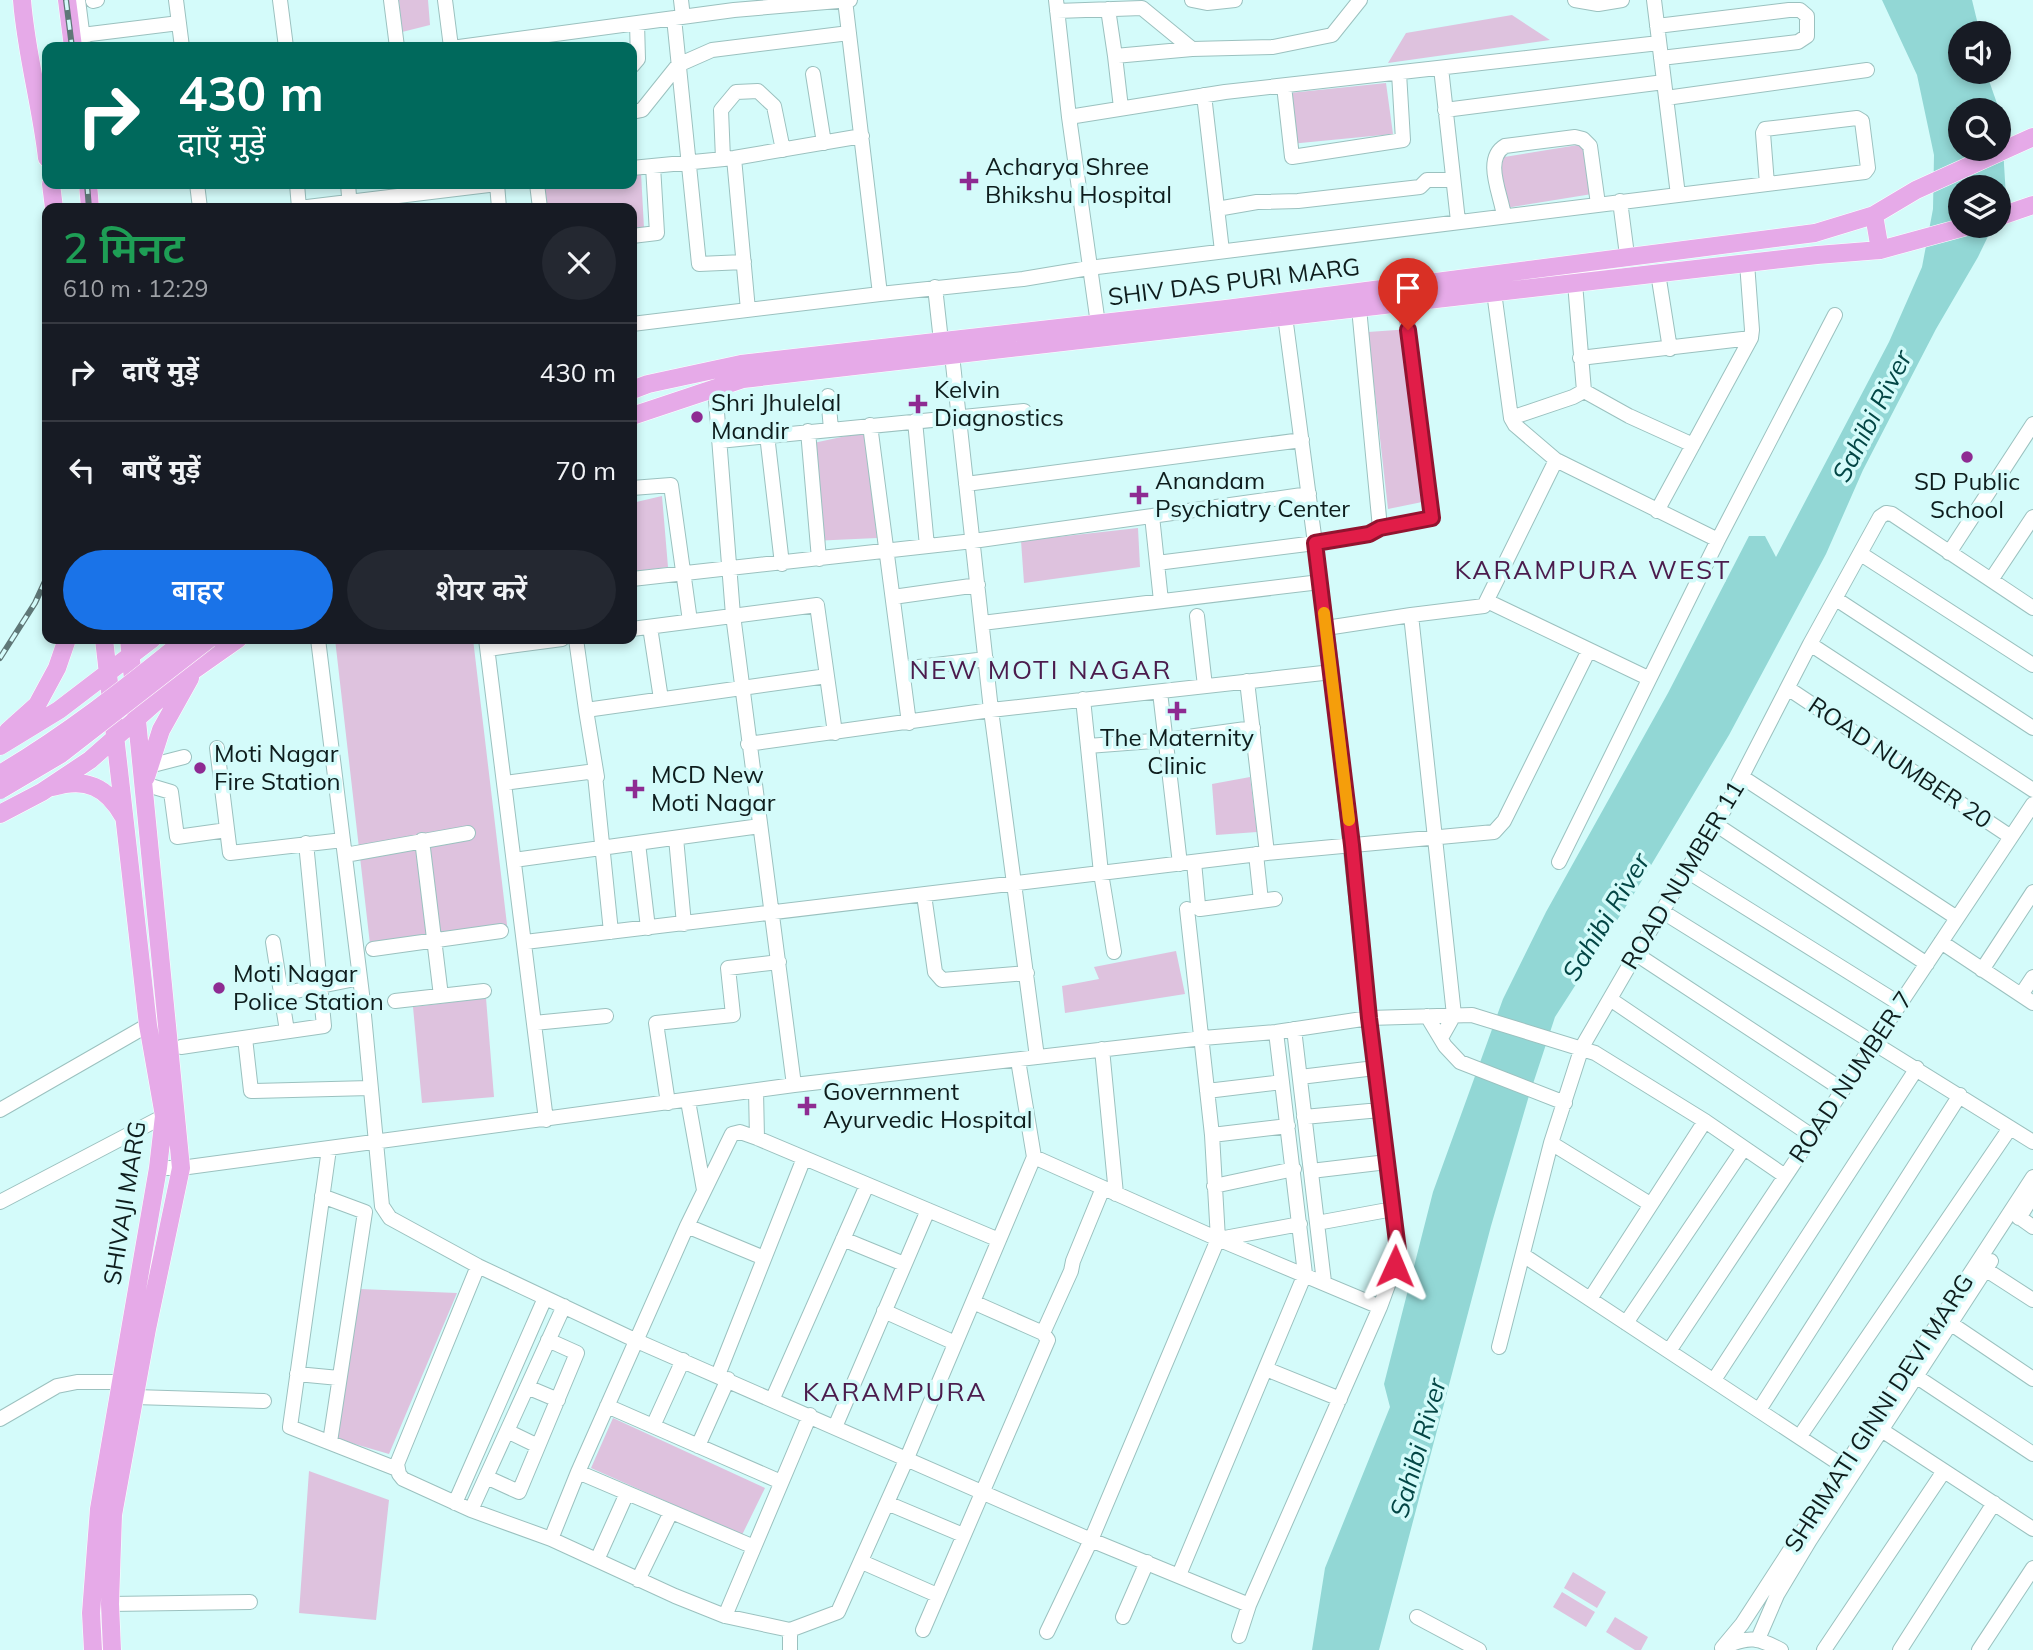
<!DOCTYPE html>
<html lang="hi">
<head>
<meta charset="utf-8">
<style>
  :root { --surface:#171b24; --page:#242831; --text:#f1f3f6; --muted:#9ea1a6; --line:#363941; --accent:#1a73e8 }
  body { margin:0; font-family:Mulish,"Noto Sans Devanagari",sans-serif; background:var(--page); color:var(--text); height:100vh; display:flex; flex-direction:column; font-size:26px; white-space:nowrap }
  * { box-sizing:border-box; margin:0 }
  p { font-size:23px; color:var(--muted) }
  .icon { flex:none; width:38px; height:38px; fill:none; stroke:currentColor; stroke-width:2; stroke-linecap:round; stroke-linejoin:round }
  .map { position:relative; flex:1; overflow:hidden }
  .panel { position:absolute; left:42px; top:203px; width:595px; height:441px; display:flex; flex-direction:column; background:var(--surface); border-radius:14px; box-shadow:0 4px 10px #0003 }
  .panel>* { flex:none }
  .banner { position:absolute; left:42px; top:42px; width:595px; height:147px; border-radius:14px; box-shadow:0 4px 10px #0003; background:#00695c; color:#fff; overflow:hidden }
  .buttons { position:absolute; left:1948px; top:21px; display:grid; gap:14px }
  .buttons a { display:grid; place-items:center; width:63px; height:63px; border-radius:50%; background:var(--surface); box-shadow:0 4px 10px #0003; font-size:35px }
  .pin { position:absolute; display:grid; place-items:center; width:60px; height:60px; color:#fff; margin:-72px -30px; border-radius:50% 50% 50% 0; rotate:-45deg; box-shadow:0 0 7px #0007 }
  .pin .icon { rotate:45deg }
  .me { position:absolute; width:77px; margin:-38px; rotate:1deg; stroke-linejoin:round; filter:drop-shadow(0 0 5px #0008) }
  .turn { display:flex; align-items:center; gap:24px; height:147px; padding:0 21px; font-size:32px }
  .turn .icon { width:91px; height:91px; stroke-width:2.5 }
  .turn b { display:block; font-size:49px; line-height:60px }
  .round { display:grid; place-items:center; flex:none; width:74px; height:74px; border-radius:37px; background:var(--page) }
  .overview { display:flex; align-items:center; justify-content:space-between; height:119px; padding:0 21px }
  h1 { font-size:42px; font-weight:600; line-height:52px; color:#1e9e55 }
  .primary-button { display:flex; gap:14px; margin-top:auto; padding:14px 21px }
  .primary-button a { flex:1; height:80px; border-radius:42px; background:var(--accent); color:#fff; font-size:28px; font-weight:600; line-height:80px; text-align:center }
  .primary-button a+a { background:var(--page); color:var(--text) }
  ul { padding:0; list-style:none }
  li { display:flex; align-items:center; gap:21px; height:98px; padding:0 21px; border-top:2px solid var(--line) }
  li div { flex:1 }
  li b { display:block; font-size:26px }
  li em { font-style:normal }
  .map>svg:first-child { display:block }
</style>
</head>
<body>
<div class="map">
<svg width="2033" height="1650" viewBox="0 0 2033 1650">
  <rect width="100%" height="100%" fill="#d4fbfa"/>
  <path fill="#dec2de" d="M399,0H428L430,25L402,32Z
    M1512,15L1550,40L1388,63L1406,33Z
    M1386,83L1393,134L1290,144L1280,94Z
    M1584,144L1592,194L1506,208L1498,158Z
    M641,173L644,228L632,230V208H541L537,187L563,184H632V174Z
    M1411,329L1432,500L1388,509L1368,332Z
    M865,432L877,538L812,541L804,445Z
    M662,496L668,567L632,572V503Z
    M1138,528L1140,567L1024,583L1021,541Z
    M335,639H473L508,933L371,953Z
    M1250,777L1257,832L1216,835L1212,784Z
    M1176,951L1185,994L1065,1013L1062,986L1099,979L1094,967Z
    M486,998L494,1097L422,1103L413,1007Z
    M360,1289L457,1293L389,1454L334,1438Z
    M613,1418L765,1488L742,1535L591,1468Z
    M309,1471L389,1500L376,1620L299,1613Z
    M1573,1572L1606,1592L1597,1608L1564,1588Z
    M1562,1592L1595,1612L1586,1627L1553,1607Z
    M1615,1617L1648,1637L1641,1650H1635L1606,1632Z"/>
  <path fill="#92d7d5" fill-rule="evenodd" d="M1882,0H1972L1980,33H1960V72H1986L2001,115L2006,197L1999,214L1998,187H1960V226H1993L1978,257L1936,329L1863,470L1826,554L1729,735L1632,897L1555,1017L1528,1099L1491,1226L1379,1650H1312L1325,1568L1390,1407L1384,1384L1433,1192L1503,999L1546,912L1668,693L1749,536H1765L1776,557L1889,342L1922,267L1933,209L1934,155L1917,75ZM1960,110H1998V149H1960Z"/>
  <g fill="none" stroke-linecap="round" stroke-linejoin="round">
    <g stroke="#9bc1bf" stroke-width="16">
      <path id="minor" d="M78,0L84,47
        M176,0L182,47
        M280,0L286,47
        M391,0L397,47
        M445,0L451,47
        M681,0L683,17
        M1056,0L1069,117L1098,324
        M1192,0L1207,3L1235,0
        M1575,0L1598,4L1622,0
        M93,1L97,0
        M1057,11C1086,10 1114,9 1142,8L1192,49L1115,56L1108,9
        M674,18L699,264L744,262
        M1657,26L1789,10H1800L1807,16V36L1798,42L1661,58
        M82,35L179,23
        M459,47L734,10L850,0
        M1192,49L1273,47L1332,35L1360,0
        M1115,56L1121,108
        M632,66L638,59L637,23
        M1441,68L1458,221
        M813,74L824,143
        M1284,86L1292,157L1403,140L1399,73
        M1204,95L1222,251
        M1666,98L1867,70
        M1445,110L1664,82
        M632,112L642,110L678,65L712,50L849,33
        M1069,117L1225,92L1659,43
        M734,158L748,310
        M723,159L721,110L736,92L758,91L774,106L783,150
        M632,168L734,158L862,136
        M197,184L200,208
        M297,184L299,208
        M348,184L350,208
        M497,184L499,208
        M537,184L540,208
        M1678,195L1865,172L1868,168L1862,121L1857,118L1765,129L1763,133L1767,184
        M1620,201L1627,255
        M299,208L497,184
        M1217,209L1257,202L1298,201L1420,187L1427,180H1453
        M1504,216C1501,194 1483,159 1505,146L1575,137L1583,139L1590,146L1598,204
        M632,236L657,233L653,166
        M1658,273L1670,349
        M1575,283L1584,391
        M935,287L941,341
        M1494,292L1511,418L1515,425L1556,460L1718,540
        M880,294L1023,279L1089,268L1678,195L1654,0
        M632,324L880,294L845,0
        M952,355L991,710L1037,1057
        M1580,358L1751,338
        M715,387L733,615L794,1085
        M1584,391L1629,416L1693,445
        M828,396L831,429
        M1511,418L1573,397L1584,391
        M915,421L927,546
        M870,425L909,723
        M808,431L819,559
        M767,435L782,564
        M719,441L1024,411
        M966,484L1302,440
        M632,488L671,485L690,621
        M1657,511L1751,338L1752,330L1747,263
        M1152,516L1161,601
        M1380,528L1432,518L1405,303
        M1949,553L2033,424
        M1861,554L2033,665
        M1157,563L1315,543L1369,534L1380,528L1359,308
        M632,579L973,541L1309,494
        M1991,580L2033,517
        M893,597L978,585
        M1836,599L2033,728
        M1487,601L1648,678
        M1411,615L1484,606L1556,460
        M1197,616L1205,686
        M982,623L1320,582
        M650,627L661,699
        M1326,628L1411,615L1454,1015L1441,1038
        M632,629L817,605L835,733
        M318,639L362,994L382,1206L390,1218L478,1266L637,1341L1091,1540L1249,1605
        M486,639L546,1120
        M576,639L586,710L827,676
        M1810,644L2033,790
        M488,649L562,639
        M902,669L986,659
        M1247,681L1267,853
        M1789,689L2011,837
        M1160,692L1180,864
        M1083,699L1101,873L1114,952
        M586,710L597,777
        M748,744L991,710L1332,672
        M1088,746L1166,740L1253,728
        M217,748L230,853L343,840
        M149,766L184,757
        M1742,777L1957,918
        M504,783L588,772L595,775L611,932
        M144,784L171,792L177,837L227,830
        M1715,824L1927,964
        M676,838L684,924
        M422,840L441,996
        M638,843L648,928
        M1256,854L1261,901
        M345,855L468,833
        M514,860L760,826
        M1194,862L1198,905L1200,909L1275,899
        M1559,862L1718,540L1835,315
        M1687,871L1900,1004
        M924,895L935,972L942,980L1027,973
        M1663,912L2033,1142
        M273,942L287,1031
        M525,942L1267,853L1494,832L1504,821L1589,650
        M1941,942L2033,1003
        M373,949L501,931
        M1636,954L1843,1090
        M1982,970L2033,892
        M281,994L360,978
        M2021,995L2033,977
        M1610,999L1812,1136
        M395,1001L484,991
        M1427,1016L1445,1046L1460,1062L1565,1103
        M534,1023L606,1016
        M1294,1029L1324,1282
        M245,1038L251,1091L370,1088
        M181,1047L324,1026L306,843
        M1102,1049L1116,1194
        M1300,1077L1375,1068
        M756,1091L757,1138
        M1207,1091L1282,1082
        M688,1101L704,1190
        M668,1103L656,1023L733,1015L728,968L779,962
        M0,1110L148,1025
        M1304,1117L1380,1110
        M1212,1135L1288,1126
        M1551,1143L1650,1204
        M329,1149L290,1427L397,1469
        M1034,1157L1218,1239L1380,1307
        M158,1168H181L794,1085L1203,1038L1276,1032L1369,1018L1472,1015L1595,1053L1705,1121L1785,1176
        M1311,1171L1387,1162
        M1214,1186L1294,1169
        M322,1196L365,1212L330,1442
        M0,1202L164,1116
        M2019,1217L2033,1227
        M2019,1218L2033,1195
        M1317,1223L1393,1209
        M687,1226L764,1258
        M843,1239L904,1264
        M1219,1239L1300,1224
        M1523,1255L1849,1470
        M1985,1269L2033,1300
        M1590,1299L1705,1121
        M564,1306L471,1510L551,1539L675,1596L725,1616L790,1630L838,1612L907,1458L1034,1157L1018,1060
        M884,1311L955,1343
        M1626,1323L1744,1148
        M1950,1323L2033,1379
        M1043,1333L1071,1271L1073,1261L1103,1188
        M1499,1347L1551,1143L1582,1047L1637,952L1727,805L1810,644L1880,517L1886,513L1892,514L2033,608
        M1669,1351L2033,804
        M1266,1369L1340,1399
        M297,1374L339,1378
        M718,1375L804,1158
        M1917,1377L2033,1454
        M1714,1380L1917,1068
        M527,1387L558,1400
        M135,1397L264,1401
        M773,1398L867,1185
        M607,1406L781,1482
        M1759,1410L1960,1095
        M0,1419L57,1386L77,1382H121
        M653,1426L683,1360
        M835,1427L928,1210
        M507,1431L538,1446
        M1883,1431L2033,1529
        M1800,1436L2010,1128
        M698,1446L728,1379
        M578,1472L754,1547
        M486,1477L519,1492L577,1353L548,1340
        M455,1503L545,1298
        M887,1503L963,1535
        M471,1510L403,1479L399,1474L397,1464L478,1266
        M551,1539L578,1472L687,1226L732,1134L740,1132L757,1138L999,1240
        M597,1560L627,1493
        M862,1562L937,1595
        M1179,1575L1305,1274L1276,1032
        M638,1580L671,1512
        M110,1604L250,1602
        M725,1616L810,1415
        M1123,1617L1147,1562
        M1417,1617L1479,1650
        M923,1630L1048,1340L1043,1333L973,1302
        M1047,1632L1091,1540L1218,1239L1212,1135L1187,909
        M1239,1636L1249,1605L1380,1307L1395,1266L1398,1249L1369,1018L1332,672L1285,316
        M1758,1639L1777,1595L1810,1540L1991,1261
        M1725,1647C1749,1635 1759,1638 1781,1650
        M1722,1648L1742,1624L2033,1177
        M790,1650V1630
        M1824,1650L1944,1471
        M1900,1650L1994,1503
        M1979,1650L2033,1568"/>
    </g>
    <g stroke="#fff" stroke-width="19">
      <path id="major" d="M22,0C26,53 41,105 47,158
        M67,0L73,47
        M51,184L54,208
        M88,184L90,208
        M1874,215L1880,250
        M1998,217L2033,205
        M632,390L648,384L741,364L1226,309L1815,233L1874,215L1916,190L2033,137
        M632,416L743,379L1817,255L1880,250L1968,226
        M8,731L37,705L57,668L67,639
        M0,746L59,710L152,639
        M146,777L161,730L190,678
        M53,787C86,777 107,787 123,816
        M0,814L42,792L90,760L184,677L238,639
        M93,1650L91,1613L99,1509L158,1168L164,1116L148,1025L104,639
        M112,1650L110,1604L113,1515L147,1329L181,1168L129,639"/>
    </g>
    <use href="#minor" stroke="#fff" stroke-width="14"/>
    <use href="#major" stroke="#e6aae8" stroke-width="18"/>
    <g stroke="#5f7777" stroke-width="6">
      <path id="rail" d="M66,0L72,47
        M87,184L89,208
        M0,658L35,603L47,577"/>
    </g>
    <use href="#rail" stroke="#d4fbfa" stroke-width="3.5" stroke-dasharray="10" stroke-linecap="butt"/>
    <g stroke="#fff" stroke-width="19" stroke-linecap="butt">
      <path id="major-bridge" d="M0,774C67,734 126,688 186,639
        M0,790L61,754L209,639"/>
    </g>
    <use href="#major-bridge" stroke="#e6aae8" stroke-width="18"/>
  </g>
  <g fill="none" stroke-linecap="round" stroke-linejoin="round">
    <g stroke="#92132f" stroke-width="18">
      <path id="route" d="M1395,1266L1398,1250L1369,1018L1352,845L1315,543L1369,534L1380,528L1432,518L1408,330"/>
    </g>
    <use href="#route" stroke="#e11d48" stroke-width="12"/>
    <path stroke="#f59e0b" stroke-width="12" d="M1324,613L1349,820"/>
  </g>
  <g fill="#8e2b92" stroke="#d4fbfa" stroke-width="2.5">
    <path d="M965.5 170.5h7v7h7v7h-7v7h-7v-7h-7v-7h7z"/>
    <path d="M914.5 393.5h7v7h7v7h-7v7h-7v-7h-7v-7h7z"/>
    <circle cx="697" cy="417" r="7"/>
    <circle cx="1967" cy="457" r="7"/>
    <path d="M1135.5 484.5h7v7h7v7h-7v7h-7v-7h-7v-7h7z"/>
    <path d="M1173.5 700.5h7v7h7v7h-7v7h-7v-7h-7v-7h7z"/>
    <circle cx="200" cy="768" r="7"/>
    <path d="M631.5 778.5h7v7h7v7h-7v7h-7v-7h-7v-7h7z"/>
    <circle cx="219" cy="988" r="7"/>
    <path d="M803.5 1095.5h7v7h7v7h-7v7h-7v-7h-7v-7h7z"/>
  </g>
  <g text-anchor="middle" stroke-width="7" stroke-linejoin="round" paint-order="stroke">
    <g font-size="24" fill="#0e1d1d" stroke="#d4fbfa" text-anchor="start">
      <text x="985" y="175">Acharya Shree<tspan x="985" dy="28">Bhikshu Hospital</tspan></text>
      <text x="934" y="398">Kelvin<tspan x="934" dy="28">Diagnostics</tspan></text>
      <text x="711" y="411">Shri Jhulelal<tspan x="711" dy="28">Mandir</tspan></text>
      <text x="1155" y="489">Anandam<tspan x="1155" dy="28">Psychiatry Center</tspan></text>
      <text x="1967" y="490" text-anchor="middle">SD Public<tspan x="1967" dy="28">School</tspan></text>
      <text x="1177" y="746" text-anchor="middle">The Maternity<tspan x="1177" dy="28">Clinic</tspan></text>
      <text x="214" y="762">Moti Nagar<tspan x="214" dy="28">Fire Station</tspan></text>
      <text x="651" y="783">MCD New<tspan x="651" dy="28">Moti Nagar</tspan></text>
      <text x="233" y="982">Moti Nagar<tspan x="233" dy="28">Police Station</tspan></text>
      <text x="823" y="1100">Government<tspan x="823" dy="28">Ayurvedic Hospital</tspan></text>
    </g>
    <g font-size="24" fill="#0e1d1d" stroke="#d4fbfa">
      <text transform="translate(1234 282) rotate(-7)" y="8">SHIV DAS PURI MARG</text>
      <text transform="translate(1900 763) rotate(34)" y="8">ROAD NUMBER 20</text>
      <text transform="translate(1683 875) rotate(-59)" y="8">ROAD NUMBER 11</text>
      <text transform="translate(1851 1077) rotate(-56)" y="8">ROAD NUMBER 7</text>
      <text transform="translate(125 1203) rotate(-81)" y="8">SHIVAJI MARG</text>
      <text transform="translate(1879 1413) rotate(-57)" y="8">SHRIMATI GINNI DEVI MARG</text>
    </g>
    <g font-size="26" font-style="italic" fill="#034645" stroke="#d4fbfa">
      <text transform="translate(1872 416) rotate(-63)" y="9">Sahibi River</text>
      <text transform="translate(1606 917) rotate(-59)" y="9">Sahibi River</text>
      <text transform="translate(1418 1448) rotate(-74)" y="9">Sahibi River</text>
    </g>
    <g font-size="26" letter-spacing="2" fill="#4b1c4d" stroke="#d4fbfa">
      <text x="1593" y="579">KARAMPURA WEST</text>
      <text x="1041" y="679">NEW MOTI NAGAR</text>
      <text x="895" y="1401">KARAMPURA</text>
    </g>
  </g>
</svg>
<div class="buttons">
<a><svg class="icon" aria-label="sound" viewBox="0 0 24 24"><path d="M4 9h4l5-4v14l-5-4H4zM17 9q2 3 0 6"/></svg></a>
<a><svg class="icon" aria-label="search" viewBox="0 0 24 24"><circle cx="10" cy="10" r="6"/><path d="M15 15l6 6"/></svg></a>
<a><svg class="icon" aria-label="layers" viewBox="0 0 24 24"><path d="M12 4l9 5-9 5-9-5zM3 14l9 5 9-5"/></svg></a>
</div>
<div class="pin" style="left:1408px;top:330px;background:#d93025"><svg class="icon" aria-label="arrive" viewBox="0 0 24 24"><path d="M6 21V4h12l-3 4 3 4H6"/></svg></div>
<svg class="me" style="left:1395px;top:1266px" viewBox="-20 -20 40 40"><path d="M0-17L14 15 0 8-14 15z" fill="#e11d48" stroke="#fff" stroke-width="4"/></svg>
<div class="banner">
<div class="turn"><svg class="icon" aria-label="right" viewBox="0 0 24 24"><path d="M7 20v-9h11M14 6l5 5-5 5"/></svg><div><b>430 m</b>दाएँ मुड़ें</div></div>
</div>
<section class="panel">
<div class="overview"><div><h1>2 मिनट</h1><p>610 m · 12:29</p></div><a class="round"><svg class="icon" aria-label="close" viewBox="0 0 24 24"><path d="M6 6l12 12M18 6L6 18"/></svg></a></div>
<ul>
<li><svg class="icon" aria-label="right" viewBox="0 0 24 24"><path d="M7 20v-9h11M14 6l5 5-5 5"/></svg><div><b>दाएँ मुड़ें</b></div><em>430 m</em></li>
<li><svg class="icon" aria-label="left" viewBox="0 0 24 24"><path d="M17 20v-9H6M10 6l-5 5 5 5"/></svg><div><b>बाएँ मुड़ें</b></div><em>70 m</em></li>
</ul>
<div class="primary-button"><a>बाहर</a><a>शेयर करें</a></div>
</section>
</div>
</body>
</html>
